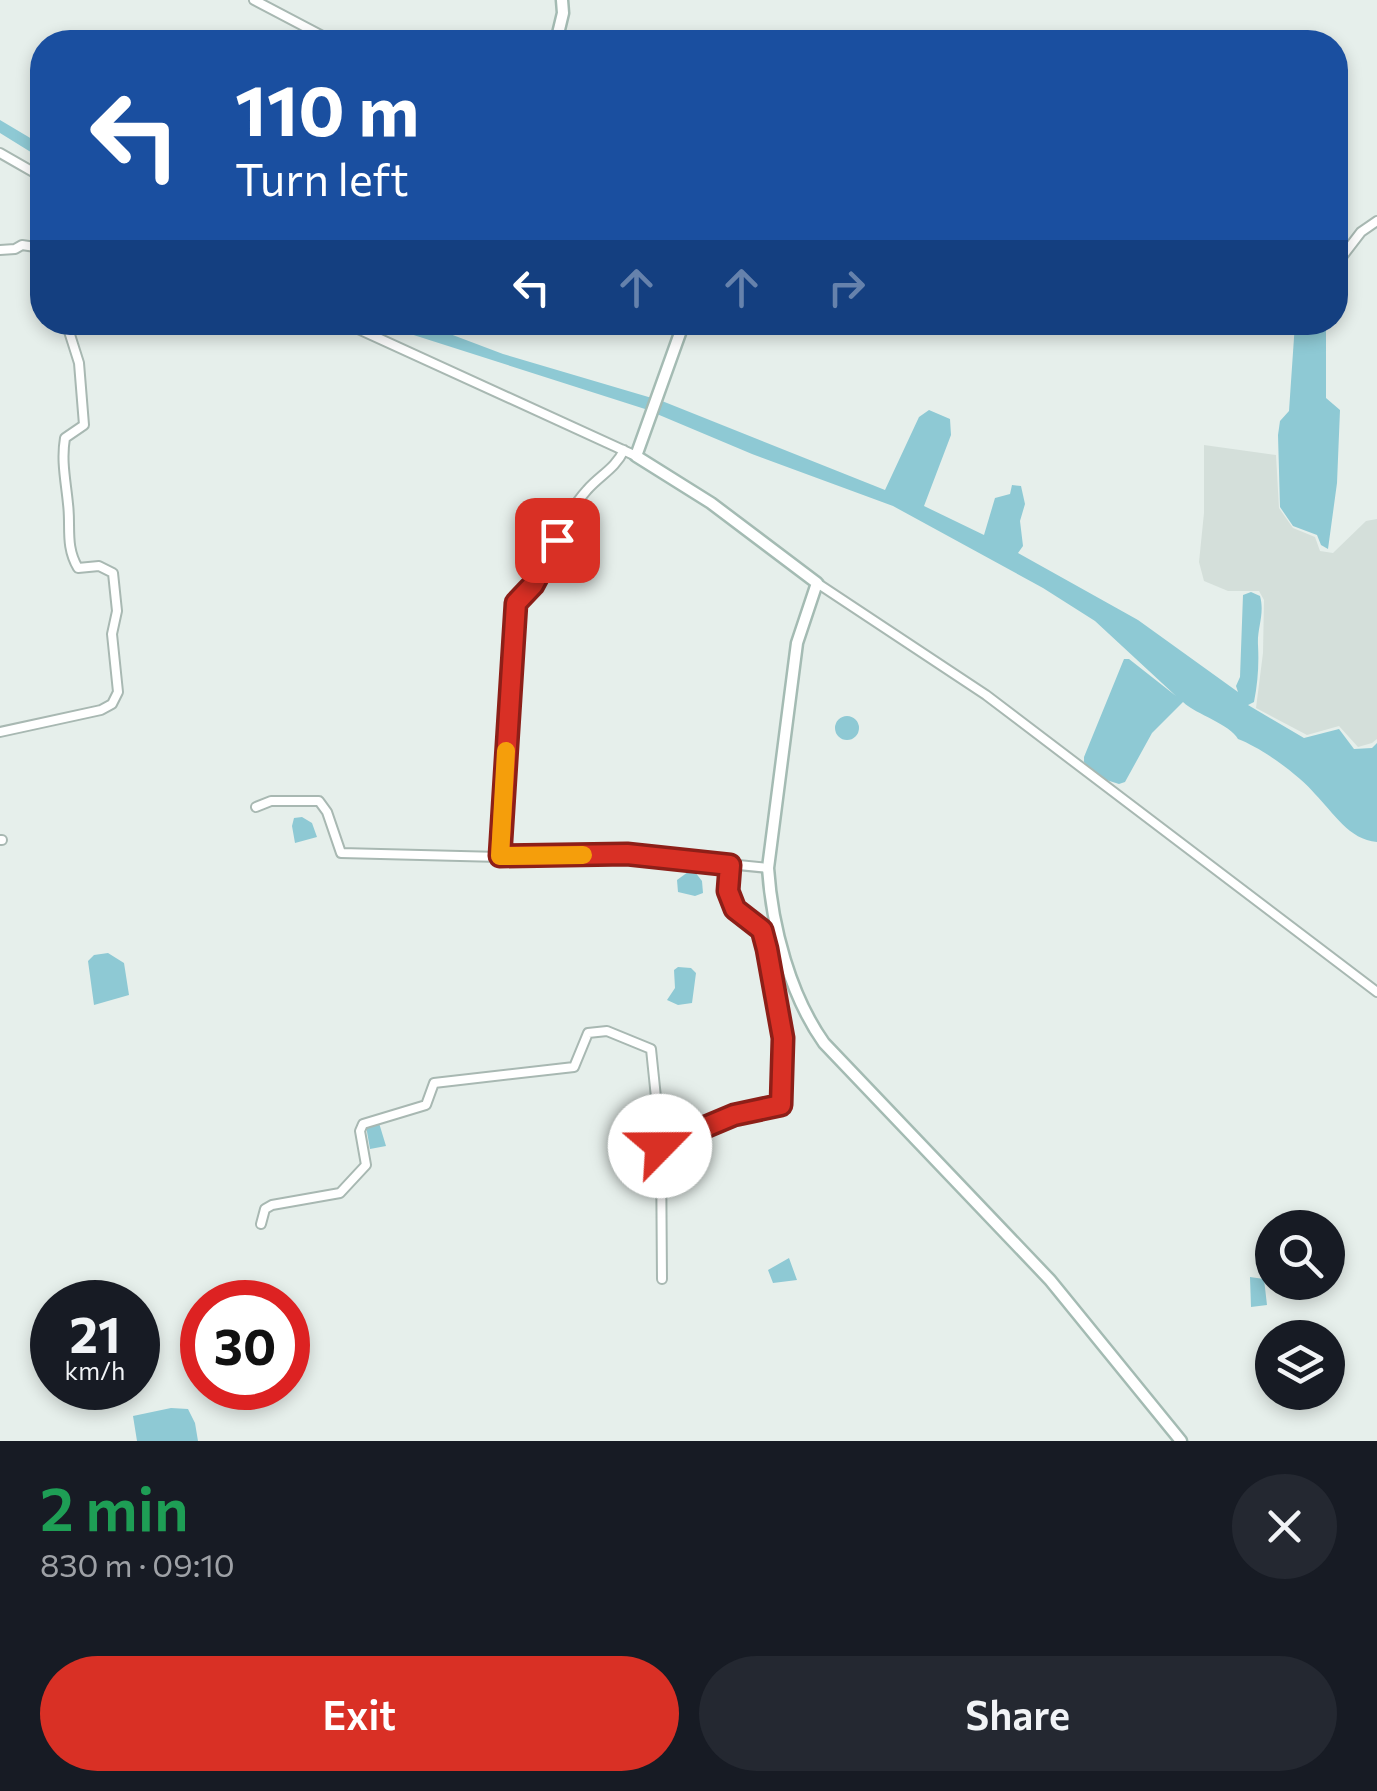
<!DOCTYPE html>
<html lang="en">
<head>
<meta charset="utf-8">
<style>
  :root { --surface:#171b24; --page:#242831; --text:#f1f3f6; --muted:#9ea1a6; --accent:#d93025 }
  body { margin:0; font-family:Commissioner,sans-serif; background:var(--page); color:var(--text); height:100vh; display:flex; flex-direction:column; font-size:38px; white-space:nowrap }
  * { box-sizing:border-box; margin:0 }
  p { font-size:32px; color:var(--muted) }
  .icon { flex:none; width:55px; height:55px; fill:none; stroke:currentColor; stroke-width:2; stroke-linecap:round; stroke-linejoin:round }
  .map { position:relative; height:1441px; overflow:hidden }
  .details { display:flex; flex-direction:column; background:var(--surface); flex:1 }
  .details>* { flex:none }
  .guide { position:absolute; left:30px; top:30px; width:1318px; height:305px; border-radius:40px; box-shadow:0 5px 15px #0003; background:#1a4fa0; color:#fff; overflow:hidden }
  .controls { position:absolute; left:1255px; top:1210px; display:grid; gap:20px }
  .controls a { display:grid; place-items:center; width:90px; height:90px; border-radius:50%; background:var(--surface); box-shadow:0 5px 15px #0003; font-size:50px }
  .speed { position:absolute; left:30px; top:1280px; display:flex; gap:20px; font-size:50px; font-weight:700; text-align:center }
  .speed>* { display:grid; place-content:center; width:130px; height:130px; border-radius:50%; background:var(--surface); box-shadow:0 5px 15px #0003; line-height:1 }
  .speed small { font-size:25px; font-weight:400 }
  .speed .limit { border:15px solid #d22; background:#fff; color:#111 }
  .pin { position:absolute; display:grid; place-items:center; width:85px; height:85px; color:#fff; margin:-42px; border-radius:20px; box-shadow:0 5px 15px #0006 }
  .me { position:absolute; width:110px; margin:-55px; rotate:67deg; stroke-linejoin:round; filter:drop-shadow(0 0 8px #0008) }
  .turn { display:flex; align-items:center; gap:35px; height:210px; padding:0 40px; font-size:45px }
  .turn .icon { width:130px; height:130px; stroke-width:2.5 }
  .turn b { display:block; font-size:70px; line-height:85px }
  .lanes { display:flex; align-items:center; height:95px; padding:0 40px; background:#0003; justify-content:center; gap:50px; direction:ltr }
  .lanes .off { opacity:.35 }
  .round { display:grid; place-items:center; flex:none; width:105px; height:105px; border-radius:52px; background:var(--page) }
  .head { display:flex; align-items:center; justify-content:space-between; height:170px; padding:0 40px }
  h1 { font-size:60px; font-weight:600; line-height:75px; color:#1e9e55 }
  .primary-button { display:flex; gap:20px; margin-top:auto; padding:20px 40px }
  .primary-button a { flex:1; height:115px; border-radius:60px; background:var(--accent); color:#fff; font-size:40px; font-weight:600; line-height:115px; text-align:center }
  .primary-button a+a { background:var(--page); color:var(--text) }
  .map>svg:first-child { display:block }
</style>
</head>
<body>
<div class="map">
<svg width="1377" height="1441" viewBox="0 0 1377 1441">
  <rect width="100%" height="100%" fill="#e6efeb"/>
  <path fill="#d4dfda" d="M1204,445L1276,455L1279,508L1293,528L1315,537L1320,551L1333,553L1366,521L1377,519V739L1372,743L1358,747L1339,726L1307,735L1256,708L1263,653L1264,600L1259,591H1228L1204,581L1199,562L1204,513Z"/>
  <path fill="#8ec9d4" d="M0,120L42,145V159L0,133Z
    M376,323H421L503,354L662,401L885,490L919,417L929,410L950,419L951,435L924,506L984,535L995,498L1010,494L1012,485L1021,486L1025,504L1020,521L1023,546L1018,553L1138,620L1238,692L1236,686L1240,677L1243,595L1251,592L1260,596C1265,614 1257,628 1258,645C1259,664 1258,682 1254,702L1248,705L1304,738L1339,729L1354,749L1372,748L1377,743V842C1349,840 1333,812 1315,794C1299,775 1262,748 1238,739C1230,724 1197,715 1183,702L1152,733L1125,782L1119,784L1100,778L1084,762V757L1124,659H1129L1176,696L1095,621L1043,588L893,506L752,454L645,409Z
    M1295,323H1326V398L1340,410L1337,483L1328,549L1321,545L1317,535L1293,526L1280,507L1278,435L1280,421L1289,411Z
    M835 728a12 12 0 1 1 24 0a12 12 0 1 1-24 0Z
    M302,817L312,823L317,837L295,843L292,826L294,818Z
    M688,872H695L702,881L703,893L695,896L678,892L677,880Z
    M108,953L124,963L129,995L94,1005L88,961L94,955Z
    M678,967L691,968L696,973L692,1003L678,1005L667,1000L675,988L674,970Z
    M379,1123L386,1146L370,1149L366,1126Z
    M789,1258L797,1280L773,1283L768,1270Z
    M1250,1277L1264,1279L1267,1305L1251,1307Z
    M171,1408L188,1409L195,1423L198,1441H137L133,1416Z"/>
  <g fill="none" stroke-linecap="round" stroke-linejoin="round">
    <g stroke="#a8b8b2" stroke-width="12">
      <path id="street" d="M254,0L334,42
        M1050,42L1052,39
        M0,153L42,177
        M0,250L15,249L22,245L42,248
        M1335,266L1361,232L1377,221
        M343,322L636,456
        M1154,322L1223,326L1228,322
        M817,583L986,695L1377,992
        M0,732L101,710L112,704L118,692L112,634L117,611L113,573L99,566L78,568C65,546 71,527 68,504C66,482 61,461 65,438L84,425L79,363L66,322
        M256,807L271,801H319L327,812L341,853L500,857L627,854L768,868
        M0,840H2
        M500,857L516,603C547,571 557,523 587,490C600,475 615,469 624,450
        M661,1146L733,1115L781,1105L783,1038L767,949L761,930L735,909L728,891L730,865
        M261,1224L265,1209L272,1205L340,1193L366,1165L360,1131L363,1124L426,1105L434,1083L574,1067L588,1033L607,1031L651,1049L661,1146L662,1279"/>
    </g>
    <g stroke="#a4bbb3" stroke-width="15">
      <path id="secondary" d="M556,42L563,13L562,0
        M684,322L636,456L711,503L817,583L797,643L768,868C772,927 790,995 824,1043L1050,1280L1181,1441"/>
    </g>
    <use href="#street" stroke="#fff" stroke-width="8"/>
    <use href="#secondary" stroke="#fff" stroke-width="10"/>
  </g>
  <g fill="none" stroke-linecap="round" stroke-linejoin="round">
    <g stroke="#8d1f18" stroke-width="25">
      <path id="route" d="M557,540L533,585L516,603L500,856L627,854L730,865L728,891L735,909L762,930L767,949L783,1038L781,1105L734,1115L660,1146"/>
    </g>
    <use href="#route" stroke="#d93025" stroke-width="18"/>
    <path stroke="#f59e0b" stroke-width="18" d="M506,751L500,856L583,855"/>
  </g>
</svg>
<div class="controls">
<a><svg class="icon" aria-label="search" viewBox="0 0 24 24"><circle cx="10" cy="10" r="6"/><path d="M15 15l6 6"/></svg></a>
<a><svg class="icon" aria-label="layers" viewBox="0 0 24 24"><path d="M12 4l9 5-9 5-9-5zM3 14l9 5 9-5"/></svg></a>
</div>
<div class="speed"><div>21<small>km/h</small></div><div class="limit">30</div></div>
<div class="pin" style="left:557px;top:540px;background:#d93025"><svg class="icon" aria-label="arrive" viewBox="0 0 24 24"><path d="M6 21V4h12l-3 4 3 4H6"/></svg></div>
<svg class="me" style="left:660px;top:1146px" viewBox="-20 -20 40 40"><circle r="19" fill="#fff"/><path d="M0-13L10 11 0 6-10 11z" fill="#d93025"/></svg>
<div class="guide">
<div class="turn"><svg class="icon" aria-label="left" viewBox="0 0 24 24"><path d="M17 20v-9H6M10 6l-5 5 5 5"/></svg><div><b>110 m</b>Turn left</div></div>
<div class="lanes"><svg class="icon" aria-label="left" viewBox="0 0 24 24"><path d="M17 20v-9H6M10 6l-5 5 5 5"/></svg><svg class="icon off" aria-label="ahead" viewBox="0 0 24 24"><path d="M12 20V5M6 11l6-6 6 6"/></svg><svg class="icon off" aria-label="ahead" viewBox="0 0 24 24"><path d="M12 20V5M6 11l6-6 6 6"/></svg><svg class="icon off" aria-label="right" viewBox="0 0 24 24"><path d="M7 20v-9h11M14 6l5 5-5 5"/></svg></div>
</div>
</div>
<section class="details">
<div class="head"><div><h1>2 min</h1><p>830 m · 09:10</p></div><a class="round"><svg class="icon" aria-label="close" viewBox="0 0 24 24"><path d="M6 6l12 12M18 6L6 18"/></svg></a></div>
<div class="primary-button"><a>Exit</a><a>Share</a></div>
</section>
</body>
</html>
